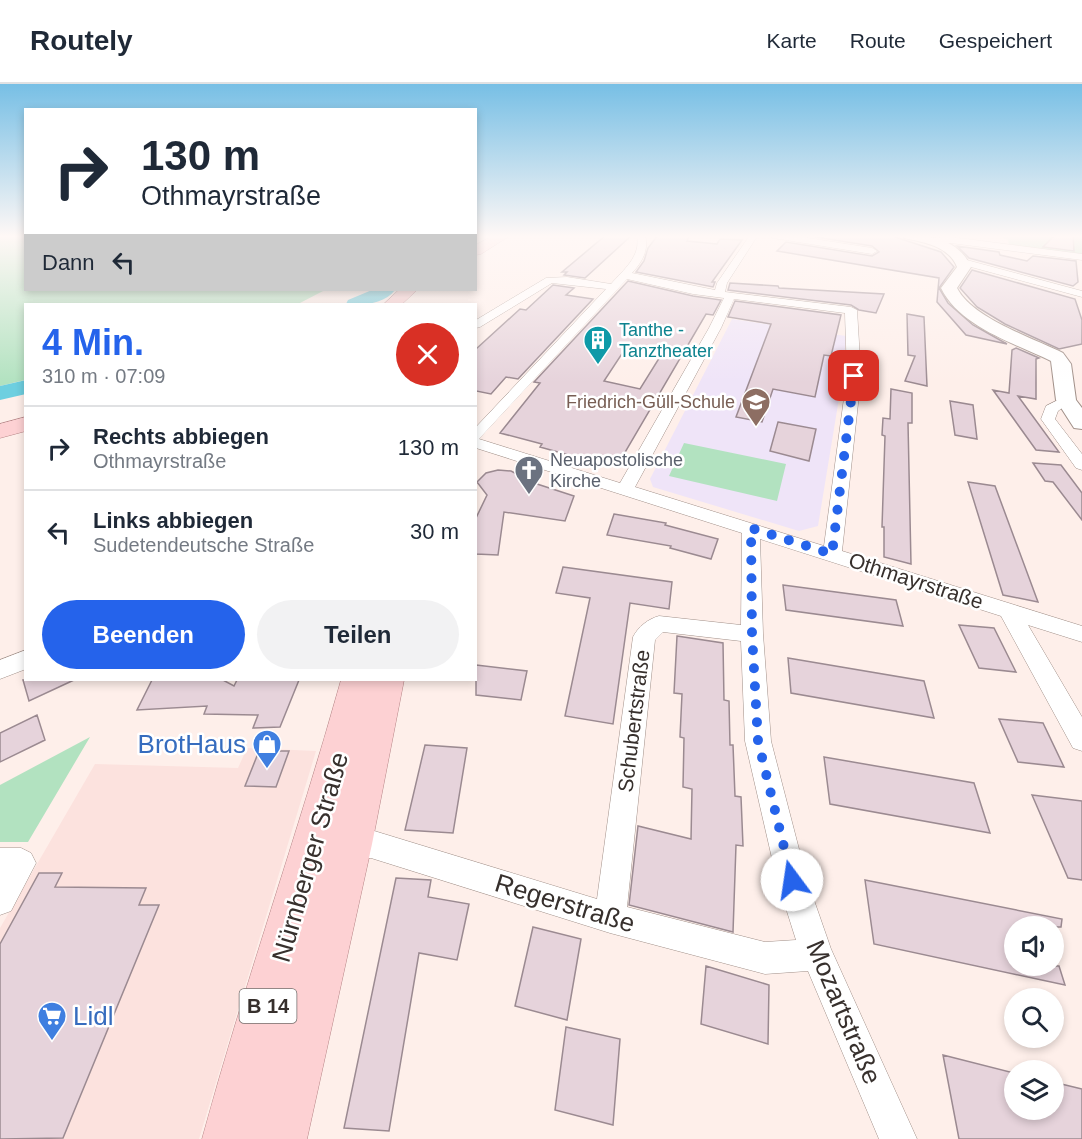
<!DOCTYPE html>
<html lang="de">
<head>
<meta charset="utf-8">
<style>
  :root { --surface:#fff; --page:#f2f2f3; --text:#1f2937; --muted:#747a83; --line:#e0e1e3; --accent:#2563eb }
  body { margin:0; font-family:Helvetica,sans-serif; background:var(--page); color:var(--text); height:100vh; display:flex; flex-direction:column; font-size:22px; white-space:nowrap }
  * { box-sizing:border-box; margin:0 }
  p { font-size:20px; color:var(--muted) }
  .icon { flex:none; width:33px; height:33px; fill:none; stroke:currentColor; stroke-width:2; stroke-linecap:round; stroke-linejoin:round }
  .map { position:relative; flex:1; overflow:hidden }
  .details { position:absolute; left:24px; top:219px; width:453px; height:378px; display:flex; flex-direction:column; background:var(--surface); border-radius:0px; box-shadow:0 3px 9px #0003 }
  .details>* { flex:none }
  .top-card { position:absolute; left:24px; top:24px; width:453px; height:183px; border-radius:0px; box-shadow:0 3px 9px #0003; background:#fff; color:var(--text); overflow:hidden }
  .tools { position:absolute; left:1004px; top:832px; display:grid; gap:12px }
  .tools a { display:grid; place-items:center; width:60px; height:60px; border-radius:50%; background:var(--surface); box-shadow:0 3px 9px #0003; font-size:30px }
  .pin { position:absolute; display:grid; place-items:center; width:51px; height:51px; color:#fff; margin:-26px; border-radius:12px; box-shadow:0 3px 9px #0006 }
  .me { position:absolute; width:66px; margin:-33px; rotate:346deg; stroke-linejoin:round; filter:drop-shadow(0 0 4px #0008) }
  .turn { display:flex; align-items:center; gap:21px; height:126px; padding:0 18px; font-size:27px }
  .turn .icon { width:78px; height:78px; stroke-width:2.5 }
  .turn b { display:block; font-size:42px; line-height:51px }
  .then { display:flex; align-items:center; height:57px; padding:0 18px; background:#0003; gap:12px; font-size:22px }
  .round { display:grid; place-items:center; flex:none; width:63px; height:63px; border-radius:32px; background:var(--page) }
  .headline { display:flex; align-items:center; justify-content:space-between; height:102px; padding:0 18px }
  h1 { font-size:36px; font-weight:800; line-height:45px; color:var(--accent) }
  .action { display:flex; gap:12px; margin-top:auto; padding:12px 18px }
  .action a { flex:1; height:69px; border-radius:36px; background:var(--accent); color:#fff; font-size:24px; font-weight:800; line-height:69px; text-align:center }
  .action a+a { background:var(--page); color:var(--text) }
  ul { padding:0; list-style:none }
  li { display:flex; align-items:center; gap:18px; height:84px; padding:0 18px; border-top:2px solid var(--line) }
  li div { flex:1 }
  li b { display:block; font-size:22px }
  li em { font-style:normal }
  header { display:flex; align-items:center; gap:36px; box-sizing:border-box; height:84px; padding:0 30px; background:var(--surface); border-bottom:2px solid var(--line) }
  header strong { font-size:28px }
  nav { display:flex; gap:33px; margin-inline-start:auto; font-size:21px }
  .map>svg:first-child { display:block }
</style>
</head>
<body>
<header>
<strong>Routely</strong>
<nav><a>Karte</a><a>Route</a><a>Gespeichert</a></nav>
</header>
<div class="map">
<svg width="1082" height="1055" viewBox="0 0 1082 1055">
  <rect width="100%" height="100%" fill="#feefea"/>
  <path fill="#fce2de" d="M247,664L316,667L199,1055H0V844L95,680L238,684Z"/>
  <path fill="#efe4f8" d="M732,235L846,252L843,290L818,442L799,447L653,403L650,395Z"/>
  <path fill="#b2e2c0" d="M0,151H25L26,206H325L298,220H26L25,296L0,302Z
    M996,151L1082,153V170L1009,161L1008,156Z
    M684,359L786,380L777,417L669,392Z
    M90,653L28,758H0V701Z"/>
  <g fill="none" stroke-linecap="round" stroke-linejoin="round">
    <path fill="#6ecfe0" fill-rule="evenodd" d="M372,206H395C385,220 361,222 346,220L348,216Z
      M26,296V310L0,316V302Z"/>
  </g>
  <path fill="#e6d3db" stroke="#9b8a91" stroke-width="1.5" fill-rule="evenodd" d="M606,151H632L585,194L564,191L567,188H562Z
    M658,151L689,152L687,157L717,160L720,155L742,156L712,198H715L713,203L636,188L644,177L648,164Z
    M803,151H889L941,168L954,183L939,204L948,219L973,241L1007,260L966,251L937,218L939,194L777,167L786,158L872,172L879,168L872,162Z
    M1055,151H1073L1074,167L1043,163Z
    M957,162L999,168L1000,171L1027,177L1033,172L1076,177L1078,198L1073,202L969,174Z
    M972,186L1075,215L1082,236V260L1059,265L1005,240L977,223L960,204Z
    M628,197L693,212L721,216L713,231L706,230L620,377L594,371L590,377L540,363L542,360L500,349L540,299L534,298ZM627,262L663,268L640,305L604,297Z
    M730,199L778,202L779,204L884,210L876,229L859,226L851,221L728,206Z
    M553,201L574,204L566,211L593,215L518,295L506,293L491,310L476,307V265L520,225L526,226Z
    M735,217L841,231L831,272L824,271L815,313L773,305L762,338L736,333L771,240L728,233Z
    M907,230L924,233L927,302L905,297L915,272L908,271Z
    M1016,264L1039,274L1036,275V315L1018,312L1059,368L1036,366L993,306L1009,309L1012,266Z
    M891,305L912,309V339H908L911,480L884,473V443H882L885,352L882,351L883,334L890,335Z
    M950,317L973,321L977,355L955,351Z
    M778,338L816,345L809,377L770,367Z
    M1033,379L1061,381L1082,409V436L1053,398L1045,397Z
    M498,386L511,387L534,399L574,412L565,437L504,428L498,471L476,470V434L487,411L477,398L486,389Z
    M968,398L995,402L1038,518L1003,511Z
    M614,430L666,439L665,441L718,455L711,475L670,464L671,462L607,451Z
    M563,483L672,498L669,525L630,519L613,640L565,632L590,514L556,509Z
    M783,501L896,516L903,542L786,526Z
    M959,541L994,544L1016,588L979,584Z
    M677,552L723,559L724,616L729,617L730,661H733L735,712L741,713L743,762L736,761L733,848L629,821L638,742L691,755L692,705L683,703L684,654L680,653L682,610L674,609Z
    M788,574L924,597L934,634L791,609Z
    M476,581L527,587L521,616L476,611Z
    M23,596H74L29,617Z
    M152,596H223L234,602L237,596H299L280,643L253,644L258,631L204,630L207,622L137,626Z
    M37,631L45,656L0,678V649Z
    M999,635L1043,639L1064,683L1018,678Z
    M425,661L467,664L453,749L405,746Z
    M259,667H289L276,703L245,702Z
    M824,673L974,699L990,749L830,720Z
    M1032,711L1082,717V796L1068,794Z
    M39,789H62L55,803L146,804L139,821H159L63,1054L0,1055V860Z
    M396,794L431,796L428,813L469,820L457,876L419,869L389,1047L344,1044Z
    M865,796L1062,835L1061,843H1014V882H1059L1065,901L874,860Z
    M533,843L581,855L567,936L515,922Z
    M706,882L769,901L768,960L701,940Z
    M566,943L620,955L613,1041L555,1026Z
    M943,971L1014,989V1026H1053V998L1082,1005V1055H959Z"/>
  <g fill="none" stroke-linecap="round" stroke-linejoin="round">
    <g stroke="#a19089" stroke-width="1">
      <path id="street" d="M637,151H645C649,167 642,178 632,189L715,206L717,199L750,151H758L727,199L725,208L851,223L857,226L861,292L842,467L1082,542V558L1028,541L1082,633V667L1073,664L1001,532L760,455L763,550L771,657L807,796L831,865L917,1055H879L808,887L765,890L610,849L371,774H345L335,770L331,760L335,750L345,746H371L597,815L633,553C638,543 648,535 659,532L741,541L742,449L476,364V343L606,205L552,199L480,243L476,244V236L546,194L567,193L611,200C624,185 641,173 637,151ZM627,195L693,210L724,214L709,244L620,399L479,355ZM734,215L845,229L847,292L824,462L635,403L721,244ZM663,548L741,557L745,657L777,796L796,856L765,858L627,823L655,556Z
        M769,151H789L872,164L877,167L872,170L773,154Z
        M951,153L1082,170V176L951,159L929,160L924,157L929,154Z
        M963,175L1082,207V213L960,180V176Z
        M1066,312L1073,316L1058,327L1055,335L1082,370V386L1076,384L1041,335L1046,322Z
        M26,566V585L0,595V576Z
        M0,764H21L31,769L36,779L11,827L0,831Z"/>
    </g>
    <g stroke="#a19089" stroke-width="2">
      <path id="secondary" d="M902,151C929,151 959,155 971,183L957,204C972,234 1033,254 1063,269L1071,280L1076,316L1082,324V345L1074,344L1056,316L1051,277C1014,259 960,243 941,204L957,183C949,162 923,158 904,154Z"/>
    </g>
    <g stroke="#b68486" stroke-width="1">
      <path id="primary" d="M494,151H511L481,170L476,171V161Z
        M399,206H417L402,220H384Z
        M26,333V347L0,354V340Z
        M341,596H404L372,760L307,1055H202C244,901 298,750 341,596Z"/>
    </g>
    <use href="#street" fill="#fff" fill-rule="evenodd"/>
    <use href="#secondary" fill="#fff" fill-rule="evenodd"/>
    <use href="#primary" fill="#fdd1d3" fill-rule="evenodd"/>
  </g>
  <linearGradient id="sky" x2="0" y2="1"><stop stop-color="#77bfe5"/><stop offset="0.51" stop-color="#fff8f6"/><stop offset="1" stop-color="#fff8f6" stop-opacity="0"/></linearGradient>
  <rect width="1082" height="299" fill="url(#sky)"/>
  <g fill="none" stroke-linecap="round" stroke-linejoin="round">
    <path stroke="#2563eb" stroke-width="10" stroke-dasharray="0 18" d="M792,796L758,657L752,550L751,444L832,470L854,292"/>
  </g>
  <defs>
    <g id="building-pin" transform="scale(1.5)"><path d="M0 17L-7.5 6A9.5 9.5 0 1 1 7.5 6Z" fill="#0f9aa8" stroke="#fff"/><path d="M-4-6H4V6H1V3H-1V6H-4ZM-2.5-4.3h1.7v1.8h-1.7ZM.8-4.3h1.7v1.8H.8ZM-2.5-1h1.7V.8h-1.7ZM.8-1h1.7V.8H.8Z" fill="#fff"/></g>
    <g id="school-pin" transform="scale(1.5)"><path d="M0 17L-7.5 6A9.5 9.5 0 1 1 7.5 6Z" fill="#8d6e63" stroke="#fff"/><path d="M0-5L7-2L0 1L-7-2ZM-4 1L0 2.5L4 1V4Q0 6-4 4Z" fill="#fff"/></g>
    <g id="church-pin" transform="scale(1.5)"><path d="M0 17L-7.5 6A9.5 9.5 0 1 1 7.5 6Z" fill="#6b7280" stroke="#fff"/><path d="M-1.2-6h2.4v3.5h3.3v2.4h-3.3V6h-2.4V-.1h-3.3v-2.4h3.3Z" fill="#fff"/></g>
    <g id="shop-pin" transform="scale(1.5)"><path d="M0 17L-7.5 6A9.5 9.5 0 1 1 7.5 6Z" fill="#3f7fe0" stroke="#fff"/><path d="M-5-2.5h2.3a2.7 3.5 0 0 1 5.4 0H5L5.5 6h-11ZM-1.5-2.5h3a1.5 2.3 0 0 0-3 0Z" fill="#fff"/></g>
    <g id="supermarket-pin" transform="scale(1.5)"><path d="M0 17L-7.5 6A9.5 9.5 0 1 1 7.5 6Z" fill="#3f7fe0" stroke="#fff"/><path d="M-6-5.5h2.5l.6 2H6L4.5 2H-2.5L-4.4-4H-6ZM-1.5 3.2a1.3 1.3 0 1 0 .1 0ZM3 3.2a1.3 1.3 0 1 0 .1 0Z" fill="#fff"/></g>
  </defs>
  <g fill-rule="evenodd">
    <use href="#building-pin" x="598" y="256"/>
    <use href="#school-pin" x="756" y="318"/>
    <use href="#church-pin" x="529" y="386"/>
    <use href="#shop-pin" x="267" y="660"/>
    <use href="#supermarket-pin" x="52" y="932"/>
  </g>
  <g text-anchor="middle" stroke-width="5" stroke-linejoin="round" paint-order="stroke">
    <g font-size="18" fill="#0d838f" stroke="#fff" text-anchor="start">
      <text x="619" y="252">Tanthe -<tspan x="619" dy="21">Tanztheater</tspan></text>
    </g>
    <g font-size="18" fill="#785e54" stroke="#fff" text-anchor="end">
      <text x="735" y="324">Friedrich-Güll-Schule</text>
    </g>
    <g font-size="18" fill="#5b616d" stroke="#fff" text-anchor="start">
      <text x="550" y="382">Neuapostolische<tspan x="550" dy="21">Kirche</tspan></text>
    </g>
    <rect fill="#fff" stroke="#736e6c" stroke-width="1.5" x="239.5" y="905" width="57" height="34" rx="4.5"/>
    <g font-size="20" font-weight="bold" fill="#37302d">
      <text x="268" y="929">B 14</text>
    </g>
    <g font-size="21" fill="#37302d" stroke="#fff">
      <text transform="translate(916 497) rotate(18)" y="7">Othmayrstraße</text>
      <text transform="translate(634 637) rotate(-83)" y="7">Schubertstraße</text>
    </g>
    <g font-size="26" fill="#366cbe" stroke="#fff" text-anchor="end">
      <text x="246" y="669">BrotHaus</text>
      <text x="73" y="941" text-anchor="start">Lidl</text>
    </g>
    <g font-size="26" fill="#37302d" stroke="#fff">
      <text transform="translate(310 773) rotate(-74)" y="9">Nürnberger Straße</text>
      <text transform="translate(565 819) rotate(17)" y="9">Regerstraße</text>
      <text transform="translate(844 928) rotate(67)" y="9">Mozartstraße</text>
    </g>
  </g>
</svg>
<div class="tools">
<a><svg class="icon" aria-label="sound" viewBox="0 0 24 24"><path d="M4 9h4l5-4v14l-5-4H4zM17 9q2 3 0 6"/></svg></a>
<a><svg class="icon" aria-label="search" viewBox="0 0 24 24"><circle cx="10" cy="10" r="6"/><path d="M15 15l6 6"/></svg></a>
<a><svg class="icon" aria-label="layers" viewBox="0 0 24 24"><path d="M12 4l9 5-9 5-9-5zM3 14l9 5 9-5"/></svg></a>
</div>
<div class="pin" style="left:854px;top:292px;background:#d93025"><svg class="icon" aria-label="arrive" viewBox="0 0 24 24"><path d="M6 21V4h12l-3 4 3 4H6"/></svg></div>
<svg class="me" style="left:792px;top:796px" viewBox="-20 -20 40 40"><circle r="19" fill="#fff"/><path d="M0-13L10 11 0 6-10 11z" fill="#2563eb"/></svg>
<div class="top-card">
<div class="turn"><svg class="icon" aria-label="right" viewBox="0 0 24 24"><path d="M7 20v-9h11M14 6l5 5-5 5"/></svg><div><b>130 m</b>Othmayrstraße</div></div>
<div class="then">Dann<svg class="icon" aria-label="left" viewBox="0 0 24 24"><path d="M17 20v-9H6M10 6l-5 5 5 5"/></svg></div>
</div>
<section class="details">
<div class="headline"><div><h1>4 Min.</h1><p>310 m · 07:09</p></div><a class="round" style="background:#d93025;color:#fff"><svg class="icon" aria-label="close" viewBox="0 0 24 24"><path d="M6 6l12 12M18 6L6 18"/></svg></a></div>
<ul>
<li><svg class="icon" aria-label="right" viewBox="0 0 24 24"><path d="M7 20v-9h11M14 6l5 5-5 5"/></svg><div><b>Rechts abbiegen</b><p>Othmayrstraße</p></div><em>130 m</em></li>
<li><svg class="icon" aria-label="left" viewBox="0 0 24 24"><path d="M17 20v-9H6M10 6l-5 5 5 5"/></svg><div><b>Links abbiegen</b><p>Sudetendeutsche Straße</p></div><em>30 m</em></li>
</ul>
<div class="action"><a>Beenden</a><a>Teilen</a></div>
</section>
</div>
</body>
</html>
